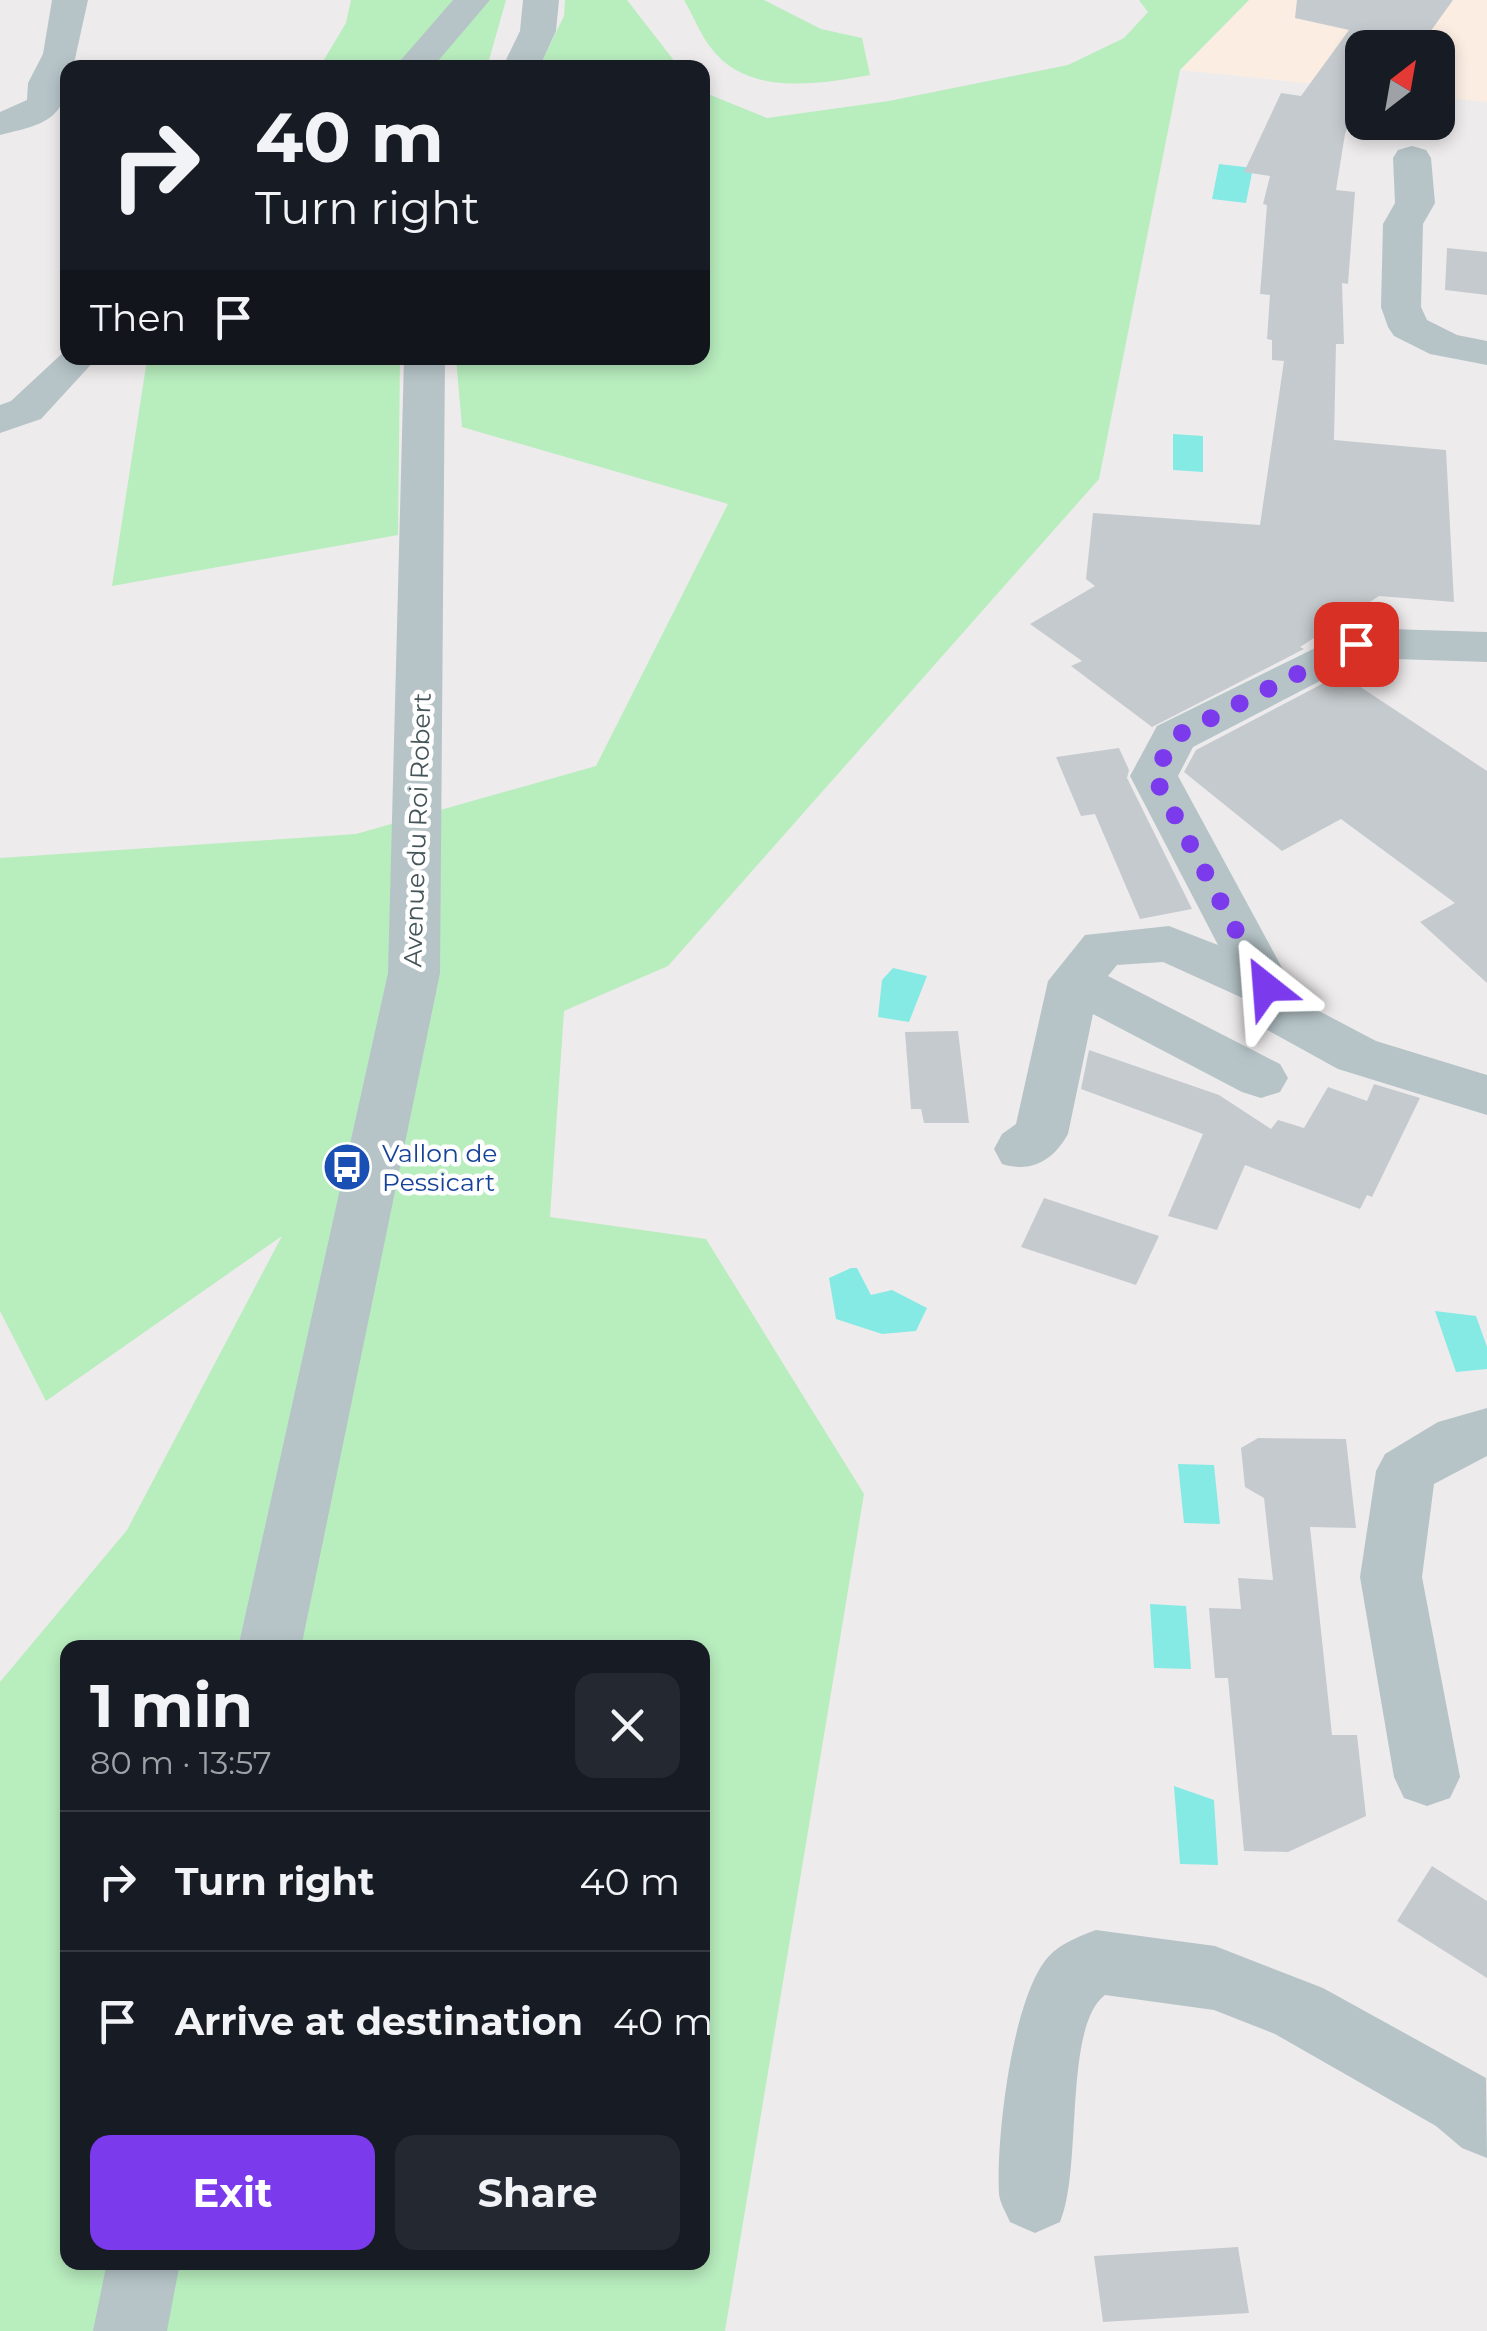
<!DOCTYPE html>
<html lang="en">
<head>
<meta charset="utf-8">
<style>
  :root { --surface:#171b24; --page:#242831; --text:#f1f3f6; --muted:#9ea1a6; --line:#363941; --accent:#7c3aed }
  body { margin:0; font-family:Montserrat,sans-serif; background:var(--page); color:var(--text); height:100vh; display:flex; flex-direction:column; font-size:38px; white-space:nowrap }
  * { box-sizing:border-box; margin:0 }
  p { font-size:32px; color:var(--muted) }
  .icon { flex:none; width:55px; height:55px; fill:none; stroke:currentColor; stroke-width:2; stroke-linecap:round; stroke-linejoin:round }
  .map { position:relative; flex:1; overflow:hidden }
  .panel { position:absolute; left:60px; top:1640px; width:650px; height:630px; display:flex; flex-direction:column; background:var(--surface); border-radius:20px; box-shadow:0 5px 15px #0003 }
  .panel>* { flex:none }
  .top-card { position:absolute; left:60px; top:60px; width:650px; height:305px; border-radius:20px; box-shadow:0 5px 15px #0003; background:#171b24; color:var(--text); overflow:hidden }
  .needle { width:65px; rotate:31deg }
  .buttons { position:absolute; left:1345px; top:30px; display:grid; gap:20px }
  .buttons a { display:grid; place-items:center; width:110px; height:110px; border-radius:20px; background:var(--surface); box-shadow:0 5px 15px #0003; font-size:50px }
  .pin { position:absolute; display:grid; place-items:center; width:85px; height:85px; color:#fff; margin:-42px; border-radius:20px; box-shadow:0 5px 15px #0006 }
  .me { position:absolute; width:110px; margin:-55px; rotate:332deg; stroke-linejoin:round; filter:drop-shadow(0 0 8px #0008) }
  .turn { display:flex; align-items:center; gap:35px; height:210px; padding:0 30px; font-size:45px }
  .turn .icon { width:130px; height:130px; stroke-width:2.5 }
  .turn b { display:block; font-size:70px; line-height:85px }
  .then { display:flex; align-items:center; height:95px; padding:0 30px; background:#0003; gap:20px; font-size:38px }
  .round { display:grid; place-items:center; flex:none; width:105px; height:105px; border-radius:20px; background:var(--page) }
  .head { display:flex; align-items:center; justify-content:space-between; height:170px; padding:0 30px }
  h1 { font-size:60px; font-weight:700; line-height:75px }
  .action { display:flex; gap:20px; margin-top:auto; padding:20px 30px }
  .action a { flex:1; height:115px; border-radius:20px; background:var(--accent); color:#fff; font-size:40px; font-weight:700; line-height:115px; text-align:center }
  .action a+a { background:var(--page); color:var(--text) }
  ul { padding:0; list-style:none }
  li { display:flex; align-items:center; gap:30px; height:140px; padding:0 30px; border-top:2px solid var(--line) }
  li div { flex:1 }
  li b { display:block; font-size:38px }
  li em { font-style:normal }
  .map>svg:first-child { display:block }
</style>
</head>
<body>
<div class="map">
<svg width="1487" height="2331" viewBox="0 0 1487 2331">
  <rect width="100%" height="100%" fill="#eeebec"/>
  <path fill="#fbede2" d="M1249,0H1487V102L1438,97V48H1362V89L1180,70Z"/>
  <path fill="#b8edbe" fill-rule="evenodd" d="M351,0H506L487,67L319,68L346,23Z
    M565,0H627L679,67H539L564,16Z
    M684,0H764L821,29L862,38L870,75C819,84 748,97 711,48C700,34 693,15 684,0Z
    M1139,0H1249L1180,70L1099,479L668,966L564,1011L550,1217L706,1239L864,1494L725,2331H0V1682L127,1530L282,1236L46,1401L0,1311V858L356,834L596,766L728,504L462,427L456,358H702L703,92L767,118L889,101L1068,65L1124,38L1148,12ZM68,1648H702V2262H68Z
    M154,358H400L398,535L112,586L146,366Z"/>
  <path fill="#85eae4" d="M1219,164L1253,168L1246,203L1212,199Z
    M1173,434L1203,436V472L1173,470Z
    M893,968L927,976L909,1022L878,1017L882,980Z
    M851,1268H857L871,1295L892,1290L927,1308L916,1331L882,1334L836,1319L829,1278Z
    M1435,1311L1476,1316L1487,1347V1369L1456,1372Z
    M1178,1464L1214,1465L1220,1524L1184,1523Z
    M1150,1604L1186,1606L1191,1669L1154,1668Z
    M1174,1786L1214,1800L1218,1865L1180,1864Z"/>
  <path fill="#c5cace" d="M1297,0H1453L1420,46L1381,37L1377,48H1362V87L1345,134L1336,190L1355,192L1348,284L1342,283L1344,344H1336L1334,440L1446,450L1454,602L1379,596L1300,647L1304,649L1152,727L1071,666L1082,661L1030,624L1095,586L1086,579L1093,513L1260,525L1284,361L1272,360V340L1267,339L1270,295L1260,294L1267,205L1263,204L1270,176L1244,172L1281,93L1301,96L1349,30L1295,18Z
    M1447,248L1487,252V295L1445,290Z
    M1341,674L1487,771V983L1420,922L1455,903L1341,819L1282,851L1184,772L1196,750Z
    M1119,748L1129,770L1127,778L1192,909L1140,919L1095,814L1081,816L1056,757Z
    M958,1031L969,1123H924L921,1109H911L905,1032Z
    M1089,1050L1219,1095L1271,1129L1278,1120L1304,1128L1328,1087L1367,1101L1374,1084L1420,1098L1372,1197L1367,1195L1360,1209L1245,1165L1217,1230L1168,1216L1203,1134L1081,1089Z
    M1044,1198L1159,1236L1136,1285L1021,1247Z
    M1258,1438L1346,1439L1356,1528L1310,1527L1332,1735H1357L1366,1816L1288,1852L1244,1851L1228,1678H1215L1209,1608L1241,1609L1238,1578L1273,1580L1264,1498L1245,1487L1241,1448Z
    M1432,1866L1487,1901V1978L1397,1921Z
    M1238,2247L1249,2313L1103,2322L1094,2256Z"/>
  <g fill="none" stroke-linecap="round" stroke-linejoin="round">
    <path fill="#b6c4c8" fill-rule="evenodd" d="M52,0H88L73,68H68C68,120 45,124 0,135V112L27,100L28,83L43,54Z
      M453,0H490L432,68H394Z
      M523,0H559L556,31L539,68H502L520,31Z
      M1412,146L1426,150L1431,158L1435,203L1423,224L1421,307L1427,320L1457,335L1487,341V365L1430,354L1394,336L1388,327L1381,307L1383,224L1395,203L1393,158L1398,150Z
      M68,348V358H97L41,419L0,433V405L11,401Z
      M404,358H445L440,973L301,1648H238L388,973Z
      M1356,628L1487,632V662L1364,658L1193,747L1178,776L1300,1001L1376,1041L1487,1075V1115L1338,1069L1262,1027L1247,1000L1163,962L1117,965L1108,976L1280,1064L1288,1078L1280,1092L1261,1098L1242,1092L1093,1014L1068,1134C1053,1161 1031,1173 1002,1164L994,1149L1002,1134L1016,1124L1048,981L1085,935L1169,926L1218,945L1130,776L1157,726Z
      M1487,1408V1456L1434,1484L1422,1577L1460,1777L1450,1798L1427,1806L1404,1798L1394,1777L1360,1577L1376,1471L1385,1454L1438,1422Z
      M1096,1930L1215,1946L1323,1988L1486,2078L1487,2158L1462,2148L1436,2126L1275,2034L1214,2010L1105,1995C1063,2027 1083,2169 1060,2222L1035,2233L1010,2222C1006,2213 1000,2203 999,2194C996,2139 1012,1996 1049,1956C1061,1943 1080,1936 1096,1930Z
      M107,2262H180L167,2331H93Z"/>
  </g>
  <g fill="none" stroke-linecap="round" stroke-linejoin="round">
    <path stroke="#7c3aed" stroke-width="18" stroke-dasharray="0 32.4" d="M1266,987L1154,776L1174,737L1356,644"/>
  </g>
  <defs>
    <g id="bus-disc" transform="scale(2.5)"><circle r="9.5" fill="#1a4fb4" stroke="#fff"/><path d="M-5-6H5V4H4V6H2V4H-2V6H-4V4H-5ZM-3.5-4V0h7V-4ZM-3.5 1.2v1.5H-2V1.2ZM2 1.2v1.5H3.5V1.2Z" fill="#fff"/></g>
  </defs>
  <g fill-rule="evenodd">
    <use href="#bus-disc" x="347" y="1167"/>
  </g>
  <g text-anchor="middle" stroke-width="9" stroke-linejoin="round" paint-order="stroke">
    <g font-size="25" fill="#445458" stroke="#fff">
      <text transform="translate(417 830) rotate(-88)" y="9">Avenue du Roi Robert</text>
    </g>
    <g font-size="25" fill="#164399" stroke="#fff" text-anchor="start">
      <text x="382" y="1162">Vallon de<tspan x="382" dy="29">Pessicart</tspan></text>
    </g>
  </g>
</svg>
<div class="buttons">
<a><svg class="needle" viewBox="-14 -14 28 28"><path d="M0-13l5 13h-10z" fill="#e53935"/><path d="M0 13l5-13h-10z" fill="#9ea1a6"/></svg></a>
</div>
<div class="pin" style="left:1356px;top:644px;background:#d93025"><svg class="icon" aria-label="arrive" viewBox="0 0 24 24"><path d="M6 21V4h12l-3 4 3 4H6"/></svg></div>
<svg class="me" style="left:1266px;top:987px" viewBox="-20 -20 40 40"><path d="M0-17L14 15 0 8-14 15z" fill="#7c3aed" stroke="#fff" stroke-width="4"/></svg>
<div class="top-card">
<div class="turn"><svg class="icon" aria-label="right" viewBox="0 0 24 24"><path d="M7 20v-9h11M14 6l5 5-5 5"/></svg><div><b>40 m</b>Turn right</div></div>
<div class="then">Then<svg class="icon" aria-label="arrive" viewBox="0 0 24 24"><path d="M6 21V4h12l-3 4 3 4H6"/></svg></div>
</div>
<section class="panel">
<div class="head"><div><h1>1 min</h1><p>80 m · 13:57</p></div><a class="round"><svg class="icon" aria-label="close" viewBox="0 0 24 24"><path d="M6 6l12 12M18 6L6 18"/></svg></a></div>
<ul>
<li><svg class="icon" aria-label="right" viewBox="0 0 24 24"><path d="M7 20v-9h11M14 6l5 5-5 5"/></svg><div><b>Turn right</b></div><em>40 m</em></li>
<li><svg class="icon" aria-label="arrive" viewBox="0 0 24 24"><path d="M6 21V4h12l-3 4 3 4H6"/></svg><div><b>Arrive at destination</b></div><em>40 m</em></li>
</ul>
<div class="action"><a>Exit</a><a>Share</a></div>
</section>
</div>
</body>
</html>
